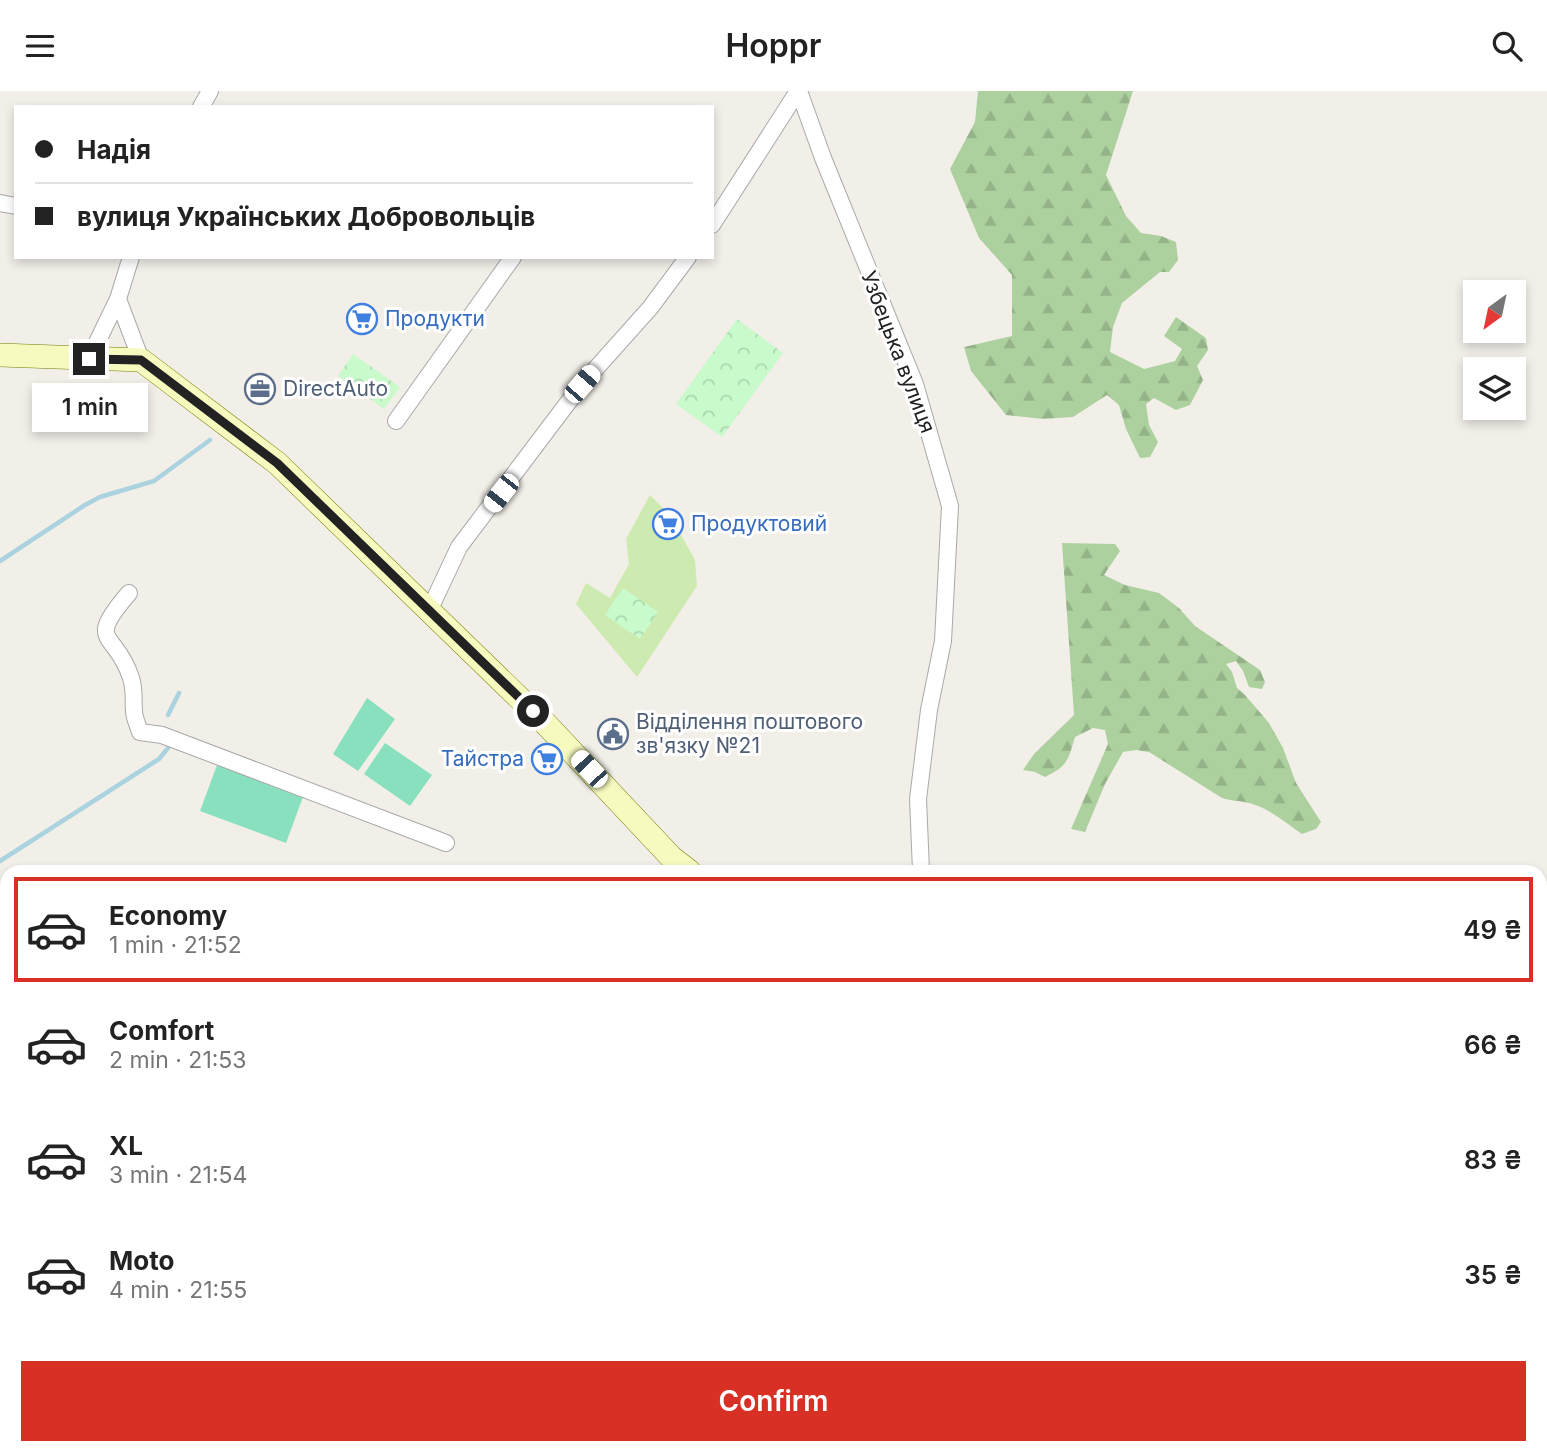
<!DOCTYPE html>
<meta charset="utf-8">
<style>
:root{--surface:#fff;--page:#f2f2f2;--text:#222;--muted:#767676;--line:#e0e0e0;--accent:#d93025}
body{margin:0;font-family:Inter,sans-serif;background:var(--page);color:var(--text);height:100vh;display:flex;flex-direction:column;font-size:26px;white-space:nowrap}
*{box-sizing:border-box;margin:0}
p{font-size:23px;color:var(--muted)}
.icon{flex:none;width:38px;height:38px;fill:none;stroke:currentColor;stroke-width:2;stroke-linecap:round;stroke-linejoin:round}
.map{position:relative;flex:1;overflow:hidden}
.details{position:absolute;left:0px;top:774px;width:1547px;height:590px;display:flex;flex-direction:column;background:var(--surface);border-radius:21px 21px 0 0;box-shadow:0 4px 10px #0003}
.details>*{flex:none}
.banner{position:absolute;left:14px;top:14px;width:700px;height:154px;border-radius:0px;box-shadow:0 4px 10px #0003;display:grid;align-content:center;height:154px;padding:0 21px;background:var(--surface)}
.needle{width:46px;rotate:213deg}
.fabs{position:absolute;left:1463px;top:189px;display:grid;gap:14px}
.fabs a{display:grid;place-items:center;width:63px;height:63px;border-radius:0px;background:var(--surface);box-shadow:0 4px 10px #0003;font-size:35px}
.end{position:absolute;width:32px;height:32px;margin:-16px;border:9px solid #222;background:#fff;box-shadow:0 0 0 4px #fff}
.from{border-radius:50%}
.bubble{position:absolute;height:49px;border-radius:0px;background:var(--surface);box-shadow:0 4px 10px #0003;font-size:23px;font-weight:600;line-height:49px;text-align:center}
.car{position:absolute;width:21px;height:42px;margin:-21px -10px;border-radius:9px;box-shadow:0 0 5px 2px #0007;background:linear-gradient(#fff 24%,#345 0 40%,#fff 0 76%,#345 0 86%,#fff 0)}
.banner b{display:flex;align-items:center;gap:24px;height:66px;font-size:26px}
.banner b+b{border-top:2px solid var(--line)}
.banner i{width:18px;height:18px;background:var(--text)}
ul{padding:12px 0 0;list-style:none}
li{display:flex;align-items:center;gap:21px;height:105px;margin:0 14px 10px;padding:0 7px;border:4px solid transparent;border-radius:0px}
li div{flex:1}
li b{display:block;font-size:26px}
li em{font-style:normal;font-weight:600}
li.active{border-color:var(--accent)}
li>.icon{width:63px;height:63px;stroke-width:1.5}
.cta{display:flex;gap:14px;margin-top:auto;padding:14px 21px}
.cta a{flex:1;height:80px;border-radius:0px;background:var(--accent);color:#fff;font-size:28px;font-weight:600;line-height:80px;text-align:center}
header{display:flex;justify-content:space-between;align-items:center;height:91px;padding:0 21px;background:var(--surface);font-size:32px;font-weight:600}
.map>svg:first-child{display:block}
.grass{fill:#cdebb0}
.forest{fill:url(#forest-firs)}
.park{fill:url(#park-crowns)}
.pitch{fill:#88e0be}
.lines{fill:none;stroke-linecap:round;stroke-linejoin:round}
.stream{stroke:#aad3df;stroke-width:4.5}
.street-casing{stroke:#a9a9a9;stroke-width:18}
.secondary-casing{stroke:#707d05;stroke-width:24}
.street{stroke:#fff;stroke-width:16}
.secondary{stroke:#f7fabf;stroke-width:23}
.route{stroke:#222;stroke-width:9}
.labels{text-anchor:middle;stroke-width:6;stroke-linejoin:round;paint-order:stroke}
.shop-label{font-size:21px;fill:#366cbe;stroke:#fff;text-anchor:start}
.street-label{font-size:21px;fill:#222;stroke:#fff}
.service-label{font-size:21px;fill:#4e5e75;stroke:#fff;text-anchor:start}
</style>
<header><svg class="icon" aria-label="menu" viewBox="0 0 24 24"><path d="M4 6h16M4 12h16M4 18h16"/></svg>Hoppr<svg class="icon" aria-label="search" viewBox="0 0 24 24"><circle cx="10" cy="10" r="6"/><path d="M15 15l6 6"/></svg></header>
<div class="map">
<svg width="1547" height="1363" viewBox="0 0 1547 1363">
<defs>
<pattern id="forest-firs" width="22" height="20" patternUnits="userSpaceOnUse" patternTransform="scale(1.75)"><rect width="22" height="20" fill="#add19e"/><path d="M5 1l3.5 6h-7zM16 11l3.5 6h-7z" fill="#95b388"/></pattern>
<pattern id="park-crowns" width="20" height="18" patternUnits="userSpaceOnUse" patternTransform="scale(1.75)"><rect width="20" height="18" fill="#c8facc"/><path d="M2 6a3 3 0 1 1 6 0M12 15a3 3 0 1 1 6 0" fill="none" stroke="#acd6af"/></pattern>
</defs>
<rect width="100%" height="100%" fill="#f2efe9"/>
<!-- grass -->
<path class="grass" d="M 650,404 L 670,424 L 695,469 L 697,495 L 637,586 L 576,513 L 586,492 L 610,507 L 629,473 L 626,448 Z"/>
<!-- forest -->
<path class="forest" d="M 978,0 L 1133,0 L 1106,84 L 1126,125 L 1141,142 L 1161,145 L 1176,151 L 1178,169 L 1169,181 L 1160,181 L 1122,212 L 1113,236 L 1110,261 L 1144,278 L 1175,270 L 1182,258 L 1164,245 L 1176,226 L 1206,247 L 1208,259 L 1197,275 L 1203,289 L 1190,314 L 1176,319 L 1154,307 L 1146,313 L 1149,334 L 1158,351 L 1150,366 L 1140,367 L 1126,338 L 1119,314 L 1107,304 L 1073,326 L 1043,328 L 1006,324 L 971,280 L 964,256 L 1012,245 L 1012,184 L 979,147 L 950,78 L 975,31 Z
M 1062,452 L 1115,453 L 1120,460 L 1104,484 L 1125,494 L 1159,502 L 1179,517 L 1195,535 L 1260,579 L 1265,591 L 1262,598 L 1249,596 L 1243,580 L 1236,570 L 1226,573 L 1232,581 L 1237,597 L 1245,604 L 1269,632 L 1283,657 L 1296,692 L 1321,731 L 1316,738 L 1302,743 C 1285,731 1265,714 1244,711 C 1236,709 1230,710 1222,707 L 1149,661 L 1136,659 L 1123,661 L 1105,693 L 1085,741 L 1071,738 L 1108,653 L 1105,639 L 1093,637 L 1075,646 C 1068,669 1068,675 1045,686 L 1035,681 L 1023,679 L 1034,663 L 1074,624 Z
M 1540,843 L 1547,848 L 1547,932 L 1540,928 Z
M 1540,1007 L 1547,1010 L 1547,1227 L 1540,1253 Z
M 196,1356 L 426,1356 L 476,1363 L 242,1363 Z
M 1316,1356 L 1480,1356 L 1489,1363 L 1312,1363 Z"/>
<!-- park -->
<path class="park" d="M 737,228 L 783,262 L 722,346 L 676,313 Z
M 353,263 L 400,296 L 384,318 L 338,285 Z
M 623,497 L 658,521 L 640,548 L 605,524 Z"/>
<!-- pitch -->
<path class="pitch" d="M 367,607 L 395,628 L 358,680 L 333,663 Z
M 385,652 L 432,684 L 410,715 L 364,683 Z
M 217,674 L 303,706 L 286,752 L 200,720 Z"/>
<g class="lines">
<!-- stream -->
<path class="stream" d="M 0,470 L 85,414 L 100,406 L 154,390 L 210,349
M 168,624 L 179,602
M 0,770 L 159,668 L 168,657
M 1540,903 L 1547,900
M 0,1308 L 7,1309
M 301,1356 L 355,1363"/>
<!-- street casing -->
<g class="street-casing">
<path id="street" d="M 799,0 L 823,67 L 915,293 L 950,415 L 943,550 L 929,619 L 918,708 L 921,780
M 201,16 L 210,0
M 0,112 L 16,115
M 712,134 L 798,0
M 131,166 L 118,208 L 141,269
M 89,268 L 118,208
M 396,330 L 513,166
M 129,502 C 84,554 116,539 131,587 C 135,599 133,608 134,620 C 134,627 138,634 140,641 L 162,644 L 446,752
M 429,520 L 459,456 L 582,293 L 650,217 L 688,166
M 1540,1303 L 1547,1278
M 1523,1363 L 1525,1356"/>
</g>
<!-- secondary casing -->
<g class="secondary-casing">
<path id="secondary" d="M 0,264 L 141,269 L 277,372 L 545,632 L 671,766 L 689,780
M 1501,1356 L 1507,1363"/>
</g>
<!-- street -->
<use href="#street" class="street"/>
<!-- secondary -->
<use href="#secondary" class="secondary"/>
</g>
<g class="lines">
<!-- route -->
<path class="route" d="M 89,268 L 141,269 L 277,372 L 533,620"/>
</g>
<!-- icons -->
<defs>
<g id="supermarket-ring" transform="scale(1.575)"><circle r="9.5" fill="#fff" stroke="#3f7fe0" stroke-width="1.5"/><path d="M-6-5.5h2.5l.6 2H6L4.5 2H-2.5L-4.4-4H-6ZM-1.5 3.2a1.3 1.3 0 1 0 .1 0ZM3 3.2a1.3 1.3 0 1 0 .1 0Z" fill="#3f7fe0"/></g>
<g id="office-ring" transform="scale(1.575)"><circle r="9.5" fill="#fff" stroke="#5c6f8a" stroke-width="1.5"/><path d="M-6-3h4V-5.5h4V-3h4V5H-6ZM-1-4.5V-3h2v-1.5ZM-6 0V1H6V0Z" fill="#5c6f8a"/></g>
<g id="civic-ring" transform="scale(1.575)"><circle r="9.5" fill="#fff" stroke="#5c6f8a" stroke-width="1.5"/><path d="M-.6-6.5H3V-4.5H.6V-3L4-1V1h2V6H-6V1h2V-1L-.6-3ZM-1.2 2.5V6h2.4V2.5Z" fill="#5c6f8a"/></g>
</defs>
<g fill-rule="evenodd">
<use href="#supermarket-ring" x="362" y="228"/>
<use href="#office-ring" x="260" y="298"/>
<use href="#supermarket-ring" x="668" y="433"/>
<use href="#civic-ring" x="613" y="643"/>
<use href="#supermarket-ring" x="547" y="668"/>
</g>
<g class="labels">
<!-- shop labels -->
<g class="shop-label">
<text x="385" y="235">Продукти</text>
<text x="691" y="440">Продуктовий</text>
<text x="524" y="675" text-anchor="end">Тайстра</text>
</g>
<!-- street labels -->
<g class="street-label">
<text transform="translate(898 261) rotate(69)" y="7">Узбецька вулиця</text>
</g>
<!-- service labels -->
<g class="service-label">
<text x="283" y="305">DirectAuto</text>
<text x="636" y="638">Відділення поштового<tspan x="636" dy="24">зв'язку №21</tspan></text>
</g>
</g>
</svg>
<div class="fabs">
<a><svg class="needle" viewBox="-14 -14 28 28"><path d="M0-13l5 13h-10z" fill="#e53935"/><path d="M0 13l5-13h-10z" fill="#767676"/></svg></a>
<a><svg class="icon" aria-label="layers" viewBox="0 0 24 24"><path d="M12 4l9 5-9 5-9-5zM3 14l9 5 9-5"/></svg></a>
</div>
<i class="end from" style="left:533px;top:620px"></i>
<i class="end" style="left:89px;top:268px"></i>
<div class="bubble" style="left:32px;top:292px;width:116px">1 min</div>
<i class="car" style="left:582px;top:293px;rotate:41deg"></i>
<i class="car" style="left:501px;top:402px;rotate:218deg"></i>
<i class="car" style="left:589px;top:678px;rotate:317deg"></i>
<div class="banner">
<b><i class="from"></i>Надія</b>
<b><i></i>вулиця Українських Добровольців</b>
</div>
<section class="details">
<ul>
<li class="active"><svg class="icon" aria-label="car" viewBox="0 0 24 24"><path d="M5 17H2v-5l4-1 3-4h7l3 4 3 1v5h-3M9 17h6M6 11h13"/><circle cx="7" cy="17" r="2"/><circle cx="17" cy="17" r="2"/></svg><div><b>Economy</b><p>1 min · 21:52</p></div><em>49 ₴</em></li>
<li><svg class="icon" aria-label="car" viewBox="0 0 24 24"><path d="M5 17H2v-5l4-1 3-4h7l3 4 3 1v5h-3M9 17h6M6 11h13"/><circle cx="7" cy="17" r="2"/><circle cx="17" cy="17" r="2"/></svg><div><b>Comfort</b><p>2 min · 21:53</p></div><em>66 ₴</em></li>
<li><svg class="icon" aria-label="car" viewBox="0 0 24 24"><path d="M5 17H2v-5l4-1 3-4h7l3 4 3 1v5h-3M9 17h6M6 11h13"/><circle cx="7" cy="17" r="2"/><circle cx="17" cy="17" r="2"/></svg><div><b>XL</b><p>3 min · 21:54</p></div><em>83 ₴</em></li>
<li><svg class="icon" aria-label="car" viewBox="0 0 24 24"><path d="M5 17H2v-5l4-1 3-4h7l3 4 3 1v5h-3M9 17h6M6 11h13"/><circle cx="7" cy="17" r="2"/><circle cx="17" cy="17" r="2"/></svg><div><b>Moto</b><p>4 min · 21:55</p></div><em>35 ₴</em></li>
</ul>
<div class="cta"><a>Confirm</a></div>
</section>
</div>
